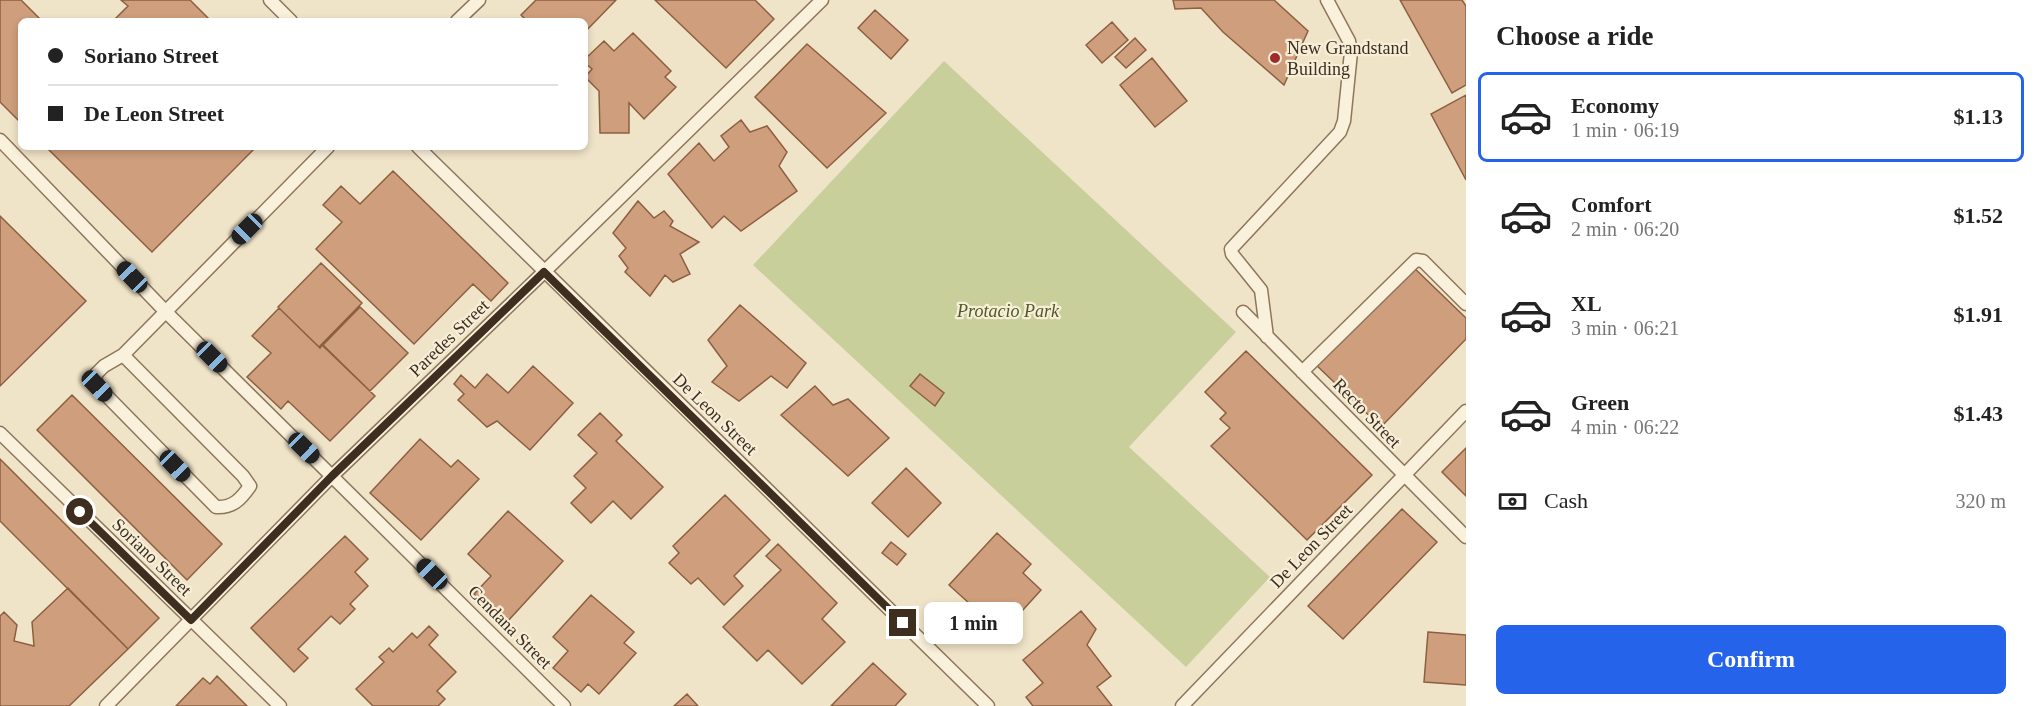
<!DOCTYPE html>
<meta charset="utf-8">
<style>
:root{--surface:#fff;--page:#f2f2f2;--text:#222;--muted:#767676;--line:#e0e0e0;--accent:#2563eb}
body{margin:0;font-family:"Times New Roman",serif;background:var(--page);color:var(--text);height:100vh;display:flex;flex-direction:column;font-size:22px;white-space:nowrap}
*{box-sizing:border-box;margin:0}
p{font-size:20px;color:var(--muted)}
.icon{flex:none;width:33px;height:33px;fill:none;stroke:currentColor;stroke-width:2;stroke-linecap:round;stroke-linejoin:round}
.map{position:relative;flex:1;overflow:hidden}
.sheet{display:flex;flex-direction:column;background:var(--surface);width:570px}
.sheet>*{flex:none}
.top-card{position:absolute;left:18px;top:18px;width:570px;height:132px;border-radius:9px;box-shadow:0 3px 9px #0003;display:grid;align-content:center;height:132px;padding:0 30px;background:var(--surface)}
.end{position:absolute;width:27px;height:27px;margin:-14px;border:8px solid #3d2e20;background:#fff;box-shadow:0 0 0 3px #fff}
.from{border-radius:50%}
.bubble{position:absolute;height:42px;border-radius:9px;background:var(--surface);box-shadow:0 3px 9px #0003;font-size:20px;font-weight:800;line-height:42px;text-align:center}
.car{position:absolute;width:18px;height:36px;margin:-18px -9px;border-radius:8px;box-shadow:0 0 4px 2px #0007;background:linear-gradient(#222 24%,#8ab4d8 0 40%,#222 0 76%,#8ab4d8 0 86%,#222 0)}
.top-card b{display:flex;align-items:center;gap:21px;height:57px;font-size:22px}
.top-card b+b{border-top:2px solid var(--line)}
.top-card i{width:15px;height:15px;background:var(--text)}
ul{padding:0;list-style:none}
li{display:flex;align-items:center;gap:18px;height:90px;margin:0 12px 9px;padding:0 18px;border:3px solid transparent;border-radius:9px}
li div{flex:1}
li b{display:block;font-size:22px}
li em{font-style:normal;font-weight:800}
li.on{border-color:var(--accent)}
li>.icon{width:54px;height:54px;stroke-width:1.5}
h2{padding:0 30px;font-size:27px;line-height:72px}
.pay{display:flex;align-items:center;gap:15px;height:66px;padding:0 30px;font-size:22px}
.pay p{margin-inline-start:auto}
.primary-button{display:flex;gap:12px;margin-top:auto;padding:12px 30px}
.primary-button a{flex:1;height:69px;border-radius:9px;background:var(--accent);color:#fff;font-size:24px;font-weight:800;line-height:69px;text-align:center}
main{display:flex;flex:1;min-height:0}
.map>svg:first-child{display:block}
.green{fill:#c9cf9b}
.building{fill:#cf9f7d;stroke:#8d5f41;stroke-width:1.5}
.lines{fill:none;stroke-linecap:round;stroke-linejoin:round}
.service-casing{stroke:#8d765c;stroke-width:15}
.service{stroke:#faf1dc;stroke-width:12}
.route{stroke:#3d2e20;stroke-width:8}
.poi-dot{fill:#9e2a2b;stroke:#f7eed8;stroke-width:2}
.labels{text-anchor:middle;stroke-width:4.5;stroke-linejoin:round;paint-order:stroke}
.poi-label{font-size:18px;fill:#3d2e20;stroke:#f7eed8;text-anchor:start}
.park-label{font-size:18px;font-style:italic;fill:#4d5a26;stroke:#f7eed8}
.street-label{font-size:18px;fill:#3d2e20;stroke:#f7eed8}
</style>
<main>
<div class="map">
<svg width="1466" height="706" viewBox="0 0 1466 706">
<rect width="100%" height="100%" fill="#f0e4c8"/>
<!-- green -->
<path class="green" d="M 944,61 L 1236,332 L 1129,447 L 1270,577 L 1186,667 L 753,265 Z"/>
<!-- building -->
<path class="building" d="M 0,0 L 21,0 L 42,21 L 21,21 L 21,123 L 0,102 Z
M 121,0 L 190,0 L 211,21 L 113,21 L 128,6 Z
M 536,0 L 616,0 L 585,32 L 585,21 L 527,21 L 521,15 Z
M 655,0 L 755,0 L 774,19 L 726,68 Z
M 1173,0 L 1274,0 L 1308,31 L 1284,85 L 1223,32 L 1201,8 L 1175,9 Z
M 1400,0 L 1462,0 L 1466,6 L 1466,85 L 1452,93 Z
M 875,10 L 908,40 L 891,59 L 858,28 Z
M 1112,22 L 1128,40 L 1102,63 L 1086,45 Z
M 633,33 L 671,71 L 665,77 L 676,87 L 644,119 L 629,103 L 629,133 L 600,133 L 599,91 L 585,77 L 592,69 L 585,63 L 585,59 L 604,41 L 614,51 Z
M 1135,38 L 1146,50 L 1126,68 L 1115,57 Z
M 807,44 L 886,113 L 827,168 L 755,97 Z
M 1152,58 L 1187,101 L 1155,127 L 1120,85 Z
M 1466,95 L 1466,180 L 1431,114 Z
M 741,120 L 750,132 L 767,126 L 787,152 L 779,166 L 797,191 L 741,231 L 724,216 L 712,228 L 668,174 L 699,143 L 714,161 L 729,147 L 721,136 Z
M 46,147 L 256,147 L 152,252 Z
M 393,171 L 508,283 L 491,301 L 473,284 L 414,344 L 316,249 L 342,222 L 323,205 L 341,186 L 360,204 Z
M 638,201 L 654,218 L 664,211 L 673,221 L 670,226 L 699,242 L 680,254 L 690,274 L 673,282 L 665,275 L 650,296 L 625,272 L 628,268 L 619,256 L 626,248 L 613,233 Z
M 0,216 L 86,301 L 0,386 Z
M 321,263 L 362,303 L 319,347 L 278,307 Z
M 1409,263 L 1466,318 L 1466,339 L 1381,427 L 1313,362 Z
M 740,305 L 806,363 L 787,388 L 771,376 L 739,401 L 712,382 L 727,366 L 708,340 Z
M 360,307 L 408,353 L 370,391 L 323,345 Z
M 279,308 L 320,348 L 322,345 L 375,396 L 330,441 L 288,401 L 281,409 L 247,377 L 271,353 L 252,336 Z
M 1246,351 L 1372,475 L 1307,540 L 1211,446 L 1230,428 L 1220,419 L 1226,413 L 1205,392 Z
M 533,366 L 573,403 L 530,450 L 497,421 L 487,427 L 458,400 L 464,394 L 454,384 L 461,375 L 475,388 L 487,374 L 508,393 Z
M 920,374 L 944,393 L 935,406 L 910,386 Z
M 815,386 L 833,405 L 848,399 L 889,438 L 848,476 L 781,415 Z
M 72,395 L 222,544 L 187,580 L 37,430 Z
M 600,413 L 622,435 L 616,441 L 663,487 L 631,519 L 613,501 L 591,523 L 571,503 L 586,488 L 574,476 L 597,453 L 578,435 Z
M 420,439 L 451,467 L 458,460 L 479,479 L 421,540 L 370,493 Z
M 1466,448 L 1466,496 L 1442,472 Z
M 0,459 L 159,618 L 128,649 L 0,521 Z
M 906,468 L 941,503 L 908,537 L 872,503 Z
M 725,495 L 770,540 L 734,576 L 743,586 L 724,605 L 698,578 L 691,584 L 669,563 L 679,553 L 673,546 Z
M 1402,509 L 1437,542 L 1343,639 L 1308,606 Z
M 508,511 L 563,561 L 506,623 L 474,594 L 491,576 L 468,554 Z
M 997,533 L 1031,564 L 1023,573 L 1041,590 L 1002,633 L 949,585 Z
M 345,536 L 368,559 L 355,572 L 368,586 L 350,604 L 355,609 L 340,624 L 331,616 L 298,649 L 308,658 L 294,672 L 251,628 Z
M 891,542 L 906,554 L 897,565 L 882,553 Z
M 778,544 L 837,603 L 822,619 L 845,642 L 802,684 L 768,650 L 757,661 L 723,627 L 781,570 L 766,556 Z
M 68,588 L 128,649 L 69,706 L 0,706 L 0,616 L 4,612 L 17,625 L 14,641 L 34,646 L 32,622 Z
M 591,595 L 634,632 L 624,643 L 636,653 L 599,694 L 588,684 L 581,692 L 553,668 L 568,651 L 553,637 Z
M 1081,611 L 1096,629 L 1087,645 L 1111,676 L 1097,687 L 1112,706 L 1033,706 L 1026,697 L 1043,683 L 1023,660 Z
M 429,626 L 438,635 L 429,645 L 456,672 L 437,691 L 445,699 L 438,706 L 373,706 L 356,689 L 384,662 L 379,657 L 389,648 L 393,652 L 412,633 L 417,638 Z
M 1428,632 L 1466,635 L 1466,685 L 1424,682 Z
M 873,663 L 906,694 L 895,706 L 831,706 Z
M 217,676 L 247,706 L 176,706 L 203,678 L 210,684 Z
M 687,694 L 698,706 L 674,706 Z"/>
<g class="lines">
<!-- service casing -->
<g class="service-casing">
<path id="service" d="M 270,0 L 291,21
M 457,21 L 479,0
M 0,140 L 165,311 L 564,706
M 418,147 L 988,706
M 1243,312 L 1466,537
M 1267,337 L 1261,290 L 1232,254 L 1231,249 L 1340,132 L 1344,121 L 1351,52 L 1349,41 L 1327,0
M 123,355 L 243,476 L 250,486 C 241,499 233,508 216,507 L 97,386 L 95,375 L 104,366 L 123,355 L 328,147
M 1302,372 L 1416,260 L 1423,261 L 1466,304
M 0,433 L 280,706
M 106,706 L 332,476 L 544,272 L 822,0
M 1182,706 L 1466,411"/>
</g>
<!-- service -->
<use href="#service" class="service"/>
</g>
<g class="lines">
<!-- route -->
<path class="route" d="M 80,512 L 191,620 L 332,476 L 544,272 L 903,623"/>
</g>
<!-- markers -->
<circle class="poi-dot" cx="1275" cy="58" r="6"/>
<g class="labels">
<!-- poi labels -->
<g class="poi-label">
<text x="1287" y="54">New Grandstand<tspan x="1287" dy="21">Building</tspan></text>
</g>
<!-- park labels -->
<g class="park-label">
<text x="1008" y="317">Protacio Park</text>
</g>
<!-- street labels -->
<g class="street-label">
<text transform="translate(449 338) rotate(-44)" y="6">Paredes Street</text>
<text transform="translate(1367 413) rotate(46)" y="6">Recto Street</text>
<text transform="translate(715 414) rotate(44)" y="6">De Leon Street</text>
<text transform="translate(1311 546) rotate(-46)" y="6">De Leon Street</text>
<text transform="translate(152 557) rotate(44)" y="6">Soriano Street</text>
<text transform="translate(510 627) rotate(45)" y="6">Cendana Street</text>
</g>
</g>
</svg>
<i class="end from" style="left:80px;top:512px"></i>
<i class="end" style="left:903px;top:623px"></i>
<div class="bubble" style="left:924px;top:602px;width:99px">1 min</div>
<i class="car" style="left:247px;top:229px;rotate:225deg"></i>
<i class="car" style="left:132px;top:277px;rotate:316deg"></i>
<i class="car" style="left:212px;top:357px;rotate:135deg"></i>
<i class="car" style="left:97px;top:386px;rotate:136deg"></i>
<i class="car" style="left:304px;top:448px;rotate:134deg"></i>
<i class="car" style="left:175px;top:466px;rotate:136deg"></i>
<i class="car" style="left:432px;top:574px;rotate:315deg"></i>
<div class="top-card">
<b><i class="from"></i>Soriano Street</b>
<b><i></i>De Leon Street</b>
</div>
</div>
<section class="sheet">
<h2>Choose a ride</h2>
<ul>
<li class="on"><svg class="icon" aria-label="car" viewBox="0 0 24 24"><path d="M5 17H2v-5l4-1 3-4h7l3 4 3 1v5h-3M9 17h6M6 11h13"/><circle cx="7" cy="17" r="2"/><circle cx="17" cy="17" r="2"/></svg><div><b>Economy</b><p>1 min · 06:19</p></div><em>$1.13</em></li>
<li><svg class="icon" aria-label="car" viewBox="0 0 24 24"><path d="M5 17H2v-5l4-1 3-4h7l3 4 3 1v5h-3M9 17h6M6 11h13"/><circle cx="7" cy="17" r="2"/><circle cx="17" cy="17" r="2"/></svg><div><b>Comfort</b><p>2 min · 06:20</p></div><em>$1.52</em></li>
<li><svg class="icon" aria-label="car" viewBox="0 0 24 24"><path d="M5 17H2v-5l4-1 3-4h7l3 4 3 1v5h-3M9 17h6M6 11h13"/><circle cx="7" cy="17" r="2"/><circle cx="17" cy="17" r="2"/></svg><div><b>XL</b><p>3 min · 06:21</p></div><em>$1.91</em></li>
<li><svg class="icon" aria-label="car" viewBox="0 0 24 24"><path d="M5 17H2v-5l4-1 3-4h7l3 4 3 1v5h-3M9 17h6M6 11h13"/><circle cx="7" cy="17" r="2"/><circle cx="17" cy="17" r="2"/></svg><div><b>Green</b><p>4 min · 06:22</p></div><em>$1.43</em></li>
</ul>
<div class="pay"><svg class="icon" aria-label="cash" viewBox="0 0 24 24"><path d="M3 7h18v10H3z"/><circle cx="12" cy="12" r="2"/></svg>Cash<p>320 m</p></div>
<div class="primary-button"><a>Confirm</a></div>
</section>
</main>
